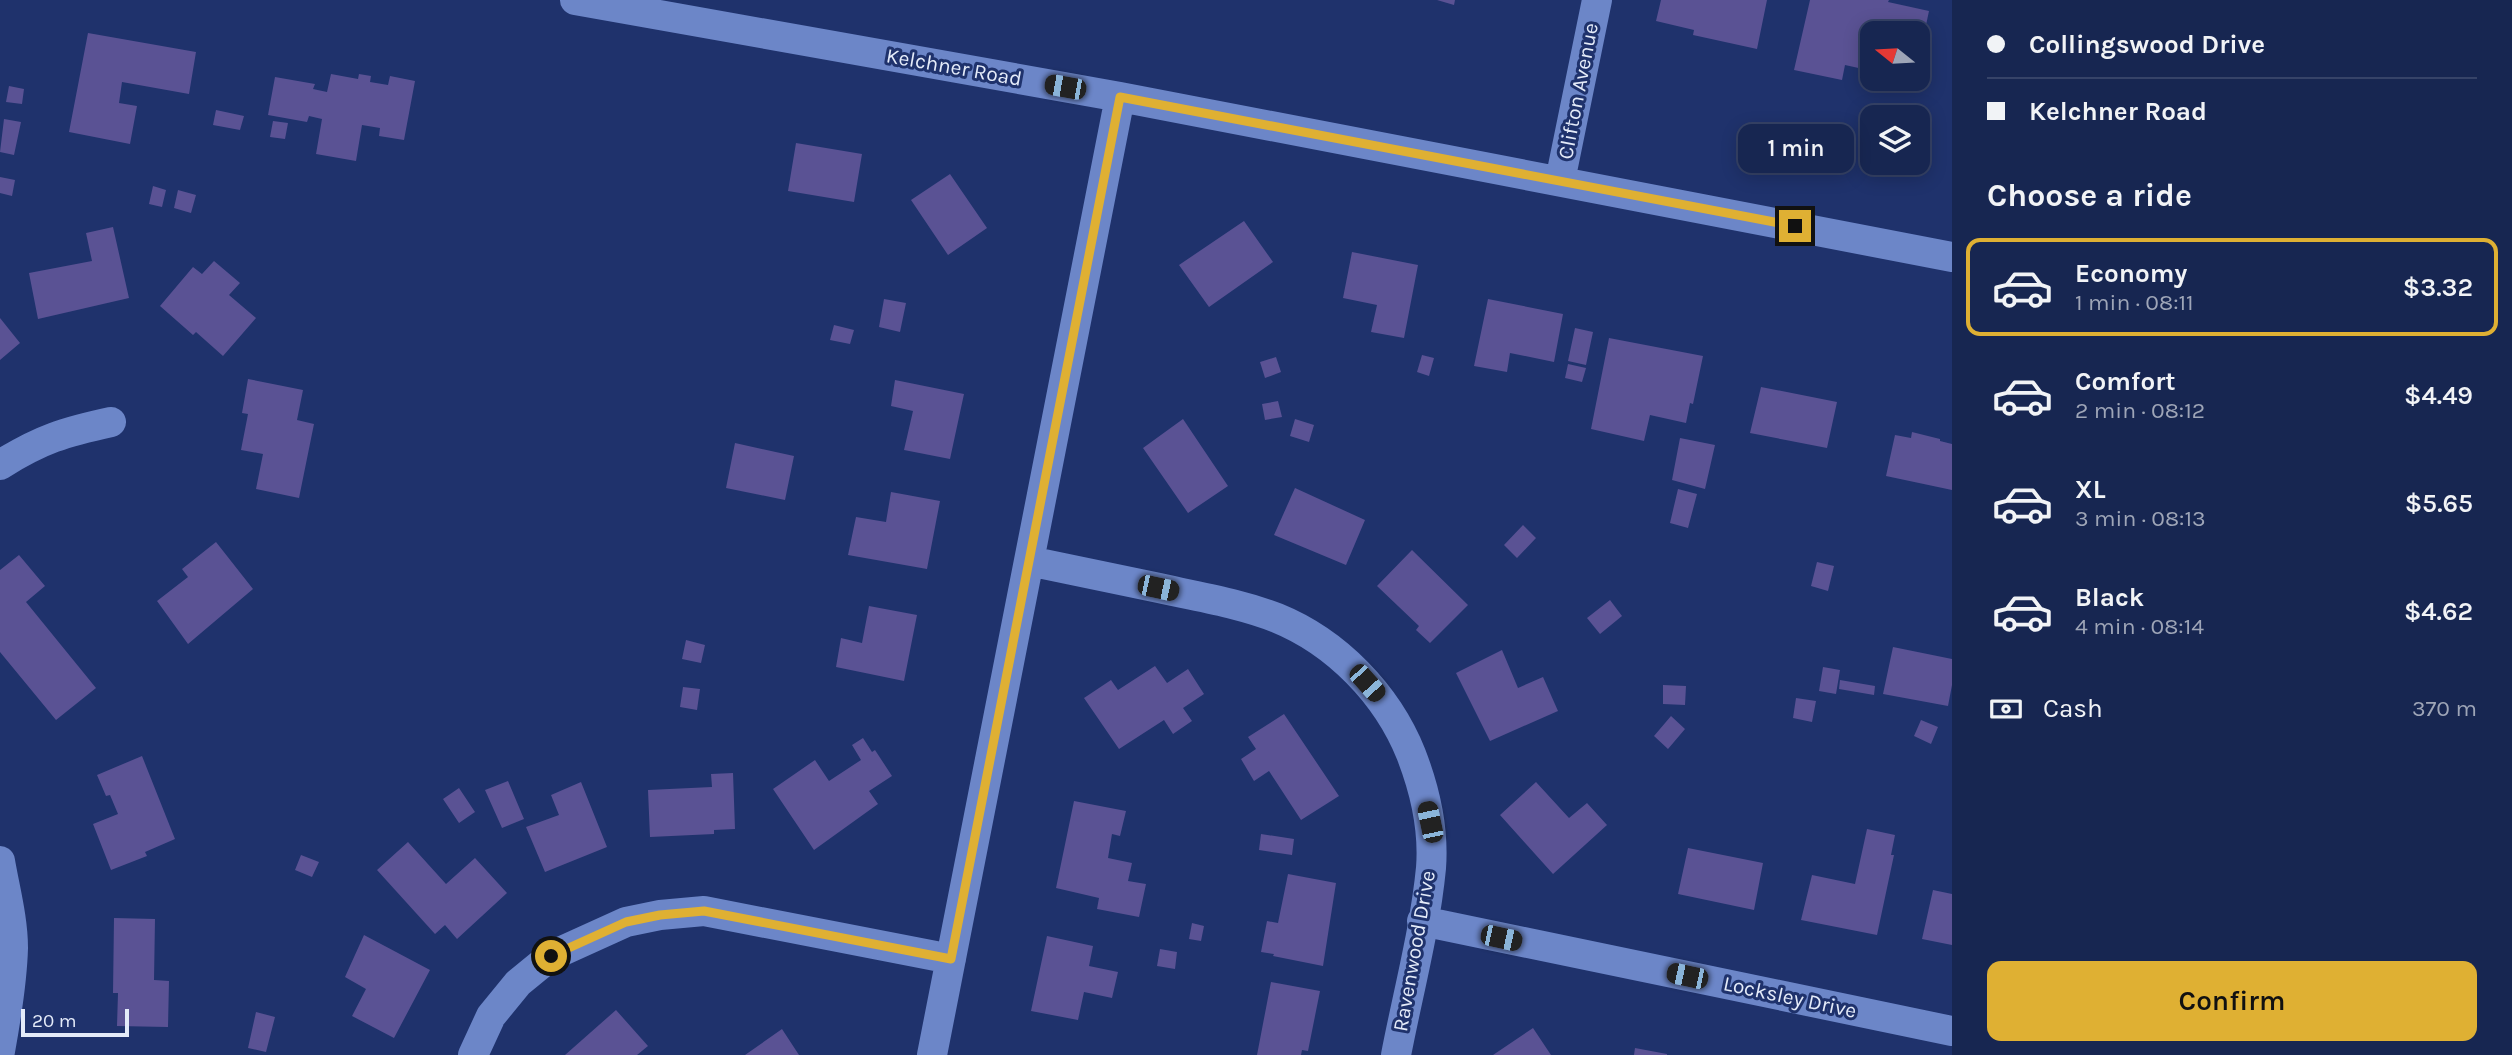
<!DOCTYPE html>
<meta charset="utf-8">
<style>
:root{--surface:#172651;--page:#24325b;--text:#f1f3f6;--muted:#9ea5b7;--line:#364368;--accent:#dfb033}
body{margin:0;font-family:Karla,sans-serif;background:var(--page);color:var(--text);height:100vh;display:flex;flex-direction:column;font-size:26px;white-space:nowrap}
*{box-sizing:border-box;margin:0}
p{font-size:23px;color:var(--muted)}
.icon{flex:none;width:38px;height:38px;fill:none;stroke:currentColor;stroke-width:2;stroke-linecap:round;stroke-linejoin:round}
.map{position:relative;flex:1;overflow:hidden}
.details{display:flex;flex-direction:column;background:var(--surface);width:560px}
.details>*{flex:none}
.top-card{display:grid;align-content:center;height:154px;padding:0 35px;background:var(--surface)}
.needle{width:46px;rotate:288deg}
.controls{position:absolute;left:1860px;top:21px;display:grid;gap:14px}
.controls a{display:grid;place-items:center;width:70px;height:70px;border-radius:14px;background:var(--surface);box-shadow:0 4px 18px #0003,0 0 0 2px var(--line);font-size:35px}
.scale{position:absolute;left:21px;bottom:18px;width:108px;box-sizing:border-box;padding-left:7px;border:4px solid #e4ebf9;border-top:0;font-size:19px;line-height:24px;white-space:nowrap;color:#e4ebf9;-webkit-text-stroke:5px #1f326c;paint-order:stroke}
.end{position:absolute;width:32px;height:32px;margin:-16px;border:9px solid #dfb033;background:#111;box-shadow:0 0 0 4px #111}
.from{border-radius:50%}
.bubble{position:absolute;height:49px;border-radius:14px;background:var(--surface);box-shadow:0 4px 18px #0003,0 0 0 2px var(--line);font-size:23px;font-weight:600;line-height:49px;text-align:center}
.car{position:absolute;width:21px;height:42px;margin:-21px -10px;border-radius:9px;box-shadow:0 0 5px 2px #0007;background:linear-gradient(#222 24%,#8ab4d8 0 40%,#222 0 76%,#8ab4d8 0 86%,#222 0)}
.top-card b{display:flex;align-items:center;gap:24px;height:66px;font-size:26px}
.top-card b+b{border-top:2px solid var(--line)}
.top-card i{width:18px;height:18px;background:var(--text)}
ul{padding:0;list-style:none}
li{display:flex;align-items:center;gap:21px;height:98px;margin:0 14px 10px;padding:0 21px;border:4px solid transparent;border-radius:14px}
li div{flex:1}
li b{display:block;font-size:26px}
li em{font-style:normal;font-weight:600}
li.current{border-color:var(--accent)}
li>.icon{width:63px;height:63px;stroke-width:1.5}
h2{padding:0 35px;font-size:32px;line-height:84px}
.pay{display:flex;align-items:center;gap:18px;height:77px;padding:0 35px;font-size:26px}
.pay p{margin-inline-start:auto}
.cta{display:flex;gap:14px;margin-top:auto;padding:14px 35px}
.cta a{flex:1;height:80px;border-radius:14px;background:var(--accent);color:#111;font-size:28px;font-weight:600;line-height:80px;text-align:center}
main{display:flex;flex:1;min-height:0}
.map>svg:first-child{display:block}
.building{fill:#5a5294}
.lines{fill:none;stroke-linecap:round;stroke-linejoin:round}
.street{stroke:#6c86c8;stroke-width:30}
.route{stroke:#dfb033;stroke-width:9}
.labels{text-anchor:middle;stroke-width:6;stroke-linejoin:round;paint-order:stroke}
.street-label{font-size:21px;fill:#e4ebf9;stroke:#1f326c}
</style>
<main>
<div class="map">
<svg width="1952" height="1055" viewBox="0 0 1952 1055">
<rect width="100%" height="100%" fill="#1f326c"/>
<!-- building -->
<path class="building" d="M 1437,0 L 1455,0 L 1454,5 Z
M 1661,0 L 1767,0 L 1757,49 L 1693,35 L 1694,30 L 1656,21 Z
M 1810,0 L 1889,0 L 1888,2 L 1929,11 L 1919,58 L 1918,33 L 1872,33 L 1872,71 L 1845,65 L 1842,80 L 1794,70 Z
M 88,33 L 196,52 L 189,94 L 122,82 L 119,103 L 137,106 L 130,144 L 69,132 Z
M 331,74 L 358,79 L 359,74 L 371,76 L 370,82 L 388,85 L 390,76 L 415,81 L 404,140 L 379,136 L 380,128 L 362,125 L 356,161 L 316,154 L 322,119 L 309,116 L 307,122 L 268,115 L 275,77 L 315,84 L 313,89 L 327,92 Z
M 9,86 L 24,89 L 22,104 L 6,102 Z
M 216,110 L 244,116 L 240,130 L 213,125 Z
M 4,119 L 21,122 L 14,155 L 0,152 Z
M 273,121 L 288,123 L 285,139 L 270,137 Z
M 796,143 L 862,154 L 854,202 L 788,191 Z
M 950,174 L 987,228 L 948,255 L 911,200 Z
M 0,177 L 15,180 L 12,196 L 0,193 Z
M 153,186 L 166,190 L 162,207 L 149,204 Z
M 178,190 L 196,195 L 191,213 L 174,208 Z
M 1244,221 L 1273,262 L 1209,307 L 1179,265 Z
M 113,227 L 129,298 L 38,319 L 29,273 L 92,261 L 86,233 Z
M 1352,252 L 1418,265 L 1404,338 L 1371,332 L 1377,305 L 1343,298 Z
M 214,261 L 240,283 L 229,295 L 256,318 L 223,356 L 196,332 L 193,335 L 160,306 L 193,267 L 202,274 Z
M 884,299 L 906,303 L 900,332 L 879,327 Z
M 1488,299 L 1563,314 L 1554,362 L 1510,353 L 1507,372 L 1474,366 Z
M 0,318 L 20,343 L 0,360 Z
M 834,325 L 854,330 L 850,344 L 830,340 Z
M 1575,328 L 1593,332 L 1586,365 L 1568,361 Z
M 1609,338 L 1703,356 L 1693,404 L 1690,403 L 1686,423 L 1650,415 L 1644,441 L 1591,429 Z
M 1422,355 L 1434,358 L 1429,376 L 1417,372 Z
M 1276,357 L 1281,372 L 1265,378 L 1260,362 Z
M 1568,364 L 1586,368 L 1582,382 L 1565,378 Z
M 248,379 L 303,390 L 297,420 L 314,424 L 299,498 L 256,489 L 263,454 L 241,450 L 248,414 L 242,413 Z
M 895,380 L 964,394 L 950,459 L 904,450 L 913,411 L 891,406 Z
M 1761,387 L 1837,402 L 1827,448 L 1750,433 Z
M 1278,401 L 1282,417 L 1265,420 L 1262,404 Z
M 1183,419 L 1228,486 L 1188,513 L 1143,448 Z
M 1295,419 L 1314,425 L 1309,442 L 1290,436 Z
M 1912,432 L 1940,439 L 1940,441 L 1952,444 L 1952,490 L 1886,476 L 1895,435 L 1911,438 Z
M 1680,438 L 1715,445 L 1705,489 L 1672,480 Z
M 735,443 L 794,456 L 785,500 L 726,488 Z
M 1295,488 L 1365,520 L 1346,565 L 1274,535 Z
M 1678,489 L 1697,494 L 1688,528 L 1670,523 Z
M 891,492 L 940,501 L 927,569 L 848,555 L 856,517 L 886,522 Z
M 1523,525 L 1536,538 L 1517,558 L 1504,545 Z
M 216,542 L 253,589 L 188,644 L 157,601 L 188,577 L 182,569 Z
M 1412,550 L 1468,605 L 1430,643 L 1416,630 L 1419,626 L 1377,586 Z
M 19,555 L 45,586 L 26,602 L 96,688 L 56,720 L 0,652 L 0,570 Z
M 1817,562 L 1834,566 L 1828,591 L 1811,586 Z
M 1610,600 L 1622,616 L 1600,634 L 1587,618 Z
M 869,606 L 917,615 L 904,681 L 836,667 L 841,638 L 862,643 Z
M 686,640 L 705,645 L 701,663 L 682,659 Z
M 1893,647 L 1952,659 L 1952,685 L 1948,706 L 1883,694 Z
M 1502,650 L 1518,688 L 1543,677 L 1558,711 L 1490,741 L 1456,673 Z
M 1155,666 L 1167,683 L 1188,669 L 1204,694 L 1183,708 L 1192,721 L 1173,734 L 1164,720 L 1119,749 L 1084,698 L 1111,680 L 1118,690 Z
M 1823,667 L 1840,670 L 1836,694 L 1819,691 Z
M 1840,680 L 1875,686 L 1874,695 L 1839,689 Z
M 1663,685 L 1686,686 L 1685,705 L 1663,704 Z
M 683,687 L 700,689 L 697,710 L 680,707 Z
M 1796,698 L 1816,701 L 1812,722 L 1793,718 Z
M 1284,714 L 1339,796 L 1301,820 L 1269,771 L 1254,781 L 1241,759 L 1256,749 L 1248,737 Z
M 1671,716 L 1685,729 L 1668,749 L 1654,736 Z
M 1921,720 L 1938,727 L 1931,744 L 1914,736 Z
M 863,738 L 872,752 L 875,750 L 892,776 L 869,791 L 878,804 L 814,850 L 773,789 L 815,760 L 829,781 L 861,760 L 852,745 Z
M 142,756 L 175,839 L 145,852 L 147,856 L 111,870 L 93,824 L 118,814 L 110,795 L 106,796 L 97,775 Z
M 733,773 L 735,829 L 714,830 L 714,834 L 650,837 L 648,790 L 712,787 L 711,774 Z
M 508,781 L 524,819 L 502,828 L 485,790 Z
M 581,782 L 607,847 L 545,872 L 526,827 L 559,815 L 551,795 Z
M 1536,782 L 1569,818 L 1587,803 L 1607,825 L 1553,874 L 1500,815 Z
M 459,788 L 475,812 L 459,823 L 443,799 Z
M 1074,801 L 1126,811 L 1120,836 L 1112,834 L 1108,858 L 1132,863 L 1128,881 L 1146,884 L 1139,917 L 1097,909 L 1099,898 L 1056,888 Z
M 1867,829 L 1895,835 L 1891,855 L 1894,855 L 1877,935 L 1801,920 L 1812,875 L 1855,884 Z
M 1261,834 L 1294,839 L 1292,855 L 1259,850 Z
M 408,842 L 446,884 L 475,858 L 507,893 L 457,939 L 445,925 L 435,934 L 377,870 Z
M 1688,848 L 1763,863 L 1754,910 L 1678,894 Z
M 301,855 L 319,862 L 312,877 L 295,870 Z
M 1288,874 L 1336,883 L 1323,966 L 1273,956 L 1274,954 L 1261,952 L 1267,921 L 1278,923 Z
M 1933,890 L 1952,894 L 1952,945 L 1922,939 Z
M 114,918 L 155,919 L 154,980 L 169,981 L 168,1027 L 117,1026 L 118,993 L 113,993 Z
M 1192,923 L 1204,926 L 1201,941 L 1189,939 Z
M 364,935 L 430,970 L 394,1038 L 352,1016 L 366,989 L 345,977 Z
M 1047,936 L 1093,946 L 1089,966 L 1118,972 L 1112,998 L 1084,992 L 1078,1020 L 1031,1011 Z
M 1160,949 L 1177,952 L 1175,969 L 1157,966 Z
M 1271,982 L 1320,991 L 1308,1051 L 1302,1050 L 1301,1055 L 1257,1055 Z
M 616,1010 L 648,1046 L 637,1055 L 565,1055 Z
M 256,1012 L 275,1017 L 266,1052 L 248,1048 Z
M 1533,1028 L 1551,1055 L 1493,1055 Z
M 782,1029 L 799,1055 L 745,1055 Z
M 1635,1048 L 1667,1054 L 1667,1055 L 1634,1055 Z"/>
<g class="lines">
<!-- street -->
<path class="street" d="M 575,0 L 1120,97 L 1952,257
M 1560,181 L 1597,0
M 0,465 C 41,439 65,432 111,422
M 1029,561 C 1072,570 1115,579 1159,588 C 1198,597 1239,603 1277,618 C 1336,642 1387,694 1411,754 C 1425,790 1434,829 1431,868 C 1425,930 1408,993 1396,1055
M 0,861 C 5,890 13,919 13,948 C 12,983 6,1018 0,1051
M 1422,921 L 1952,1031
M 473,1055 L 491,1016 L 518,983 L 551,956 L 626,922 L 660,915 L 704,911 L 951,959
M 932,1055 L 1120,97"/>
</g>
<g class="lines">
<!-- route -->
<path class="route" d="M 551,956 L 626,922 L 660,915 L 704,911 L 951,959 L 1120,97 L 1795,226"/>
</g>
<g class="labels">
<!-- street labels -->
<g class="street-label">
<text transform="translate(954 67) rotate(10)" y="7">Kelchner Road</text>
<text transform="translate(1578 91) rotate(-79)" y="7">Clifton Avenue</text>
<text transform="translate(1414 951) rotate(-80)" y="7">Ravenwood Drive</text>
<text transform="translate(1790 997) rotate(12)" y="7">Locksley Drive</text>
</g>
</g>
</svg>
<div class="controls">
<a><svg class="needle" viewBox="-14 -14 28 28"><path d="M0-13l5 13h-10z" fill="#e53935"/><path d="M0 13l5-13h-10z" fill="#9ea5b7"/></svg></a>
<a><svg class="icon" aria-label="layers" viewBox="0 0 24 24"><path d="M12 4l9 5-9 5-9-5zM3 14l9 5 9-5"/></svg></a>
</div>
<div class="scale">20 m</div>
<i class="end from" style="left:551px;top:956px"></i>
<i class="end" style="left:1795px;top:226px"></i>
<div class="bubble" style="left:1738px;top:124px;width:116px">1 min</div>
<i class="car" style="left:1065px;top:87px;rotate:280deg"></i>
<i class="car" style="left:1158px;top:588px;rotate:102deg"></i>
<i class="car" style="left:1367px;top:683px;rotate:138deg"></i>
<i class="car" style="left:1430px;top:822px;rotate:348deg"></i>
<i class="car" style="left:1501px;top:938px;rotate:102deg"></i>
<i class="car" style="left:1687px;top:976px;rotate:282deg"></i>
</div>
<section class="details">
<div class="top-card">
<b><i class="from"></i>Collingswood Drive</b>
<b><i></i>Kelchner Road</b>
</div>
<h2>Choose a ride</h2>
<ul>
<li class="current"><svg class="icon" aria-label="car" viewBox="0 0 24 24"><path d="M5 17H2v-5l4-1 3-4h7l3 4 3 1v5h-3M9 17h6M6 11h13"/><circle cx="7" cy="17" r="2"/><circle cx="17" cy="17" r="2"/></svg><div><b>Economy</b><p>1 min · 08:11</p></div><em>$3.32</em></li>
<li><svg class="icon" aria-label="car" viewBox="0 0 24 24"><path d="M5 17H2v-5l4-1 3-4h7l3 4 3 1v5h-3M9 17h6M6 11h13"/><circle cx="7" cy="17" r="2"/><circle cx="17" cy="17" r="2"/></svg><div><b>Comfort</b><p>2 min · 08:12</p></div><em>$4.49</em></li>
<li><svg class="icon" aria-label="car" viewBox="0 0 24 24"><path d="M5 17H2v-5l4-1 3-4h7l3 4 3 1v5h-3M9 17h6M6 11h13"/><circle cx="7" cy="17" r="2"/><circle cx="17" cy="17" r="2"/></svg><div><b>XL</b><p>3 min · 08:13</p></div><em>$5.65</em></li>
<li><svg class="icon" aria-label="car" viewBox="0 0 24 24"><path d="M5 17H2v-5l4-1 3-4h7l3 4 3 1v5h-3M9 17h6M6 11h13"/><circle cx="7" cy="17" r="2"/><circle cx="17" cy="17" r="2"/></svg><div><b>Black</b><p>4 min · 08:14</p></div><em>$4.62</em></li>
</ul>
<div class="pay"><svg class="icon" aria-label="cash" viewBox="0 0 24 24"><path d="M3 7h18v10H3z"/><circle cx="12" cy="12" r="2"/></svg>Cash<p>370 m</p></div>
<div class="cta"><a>Confirm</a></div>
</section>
</main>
